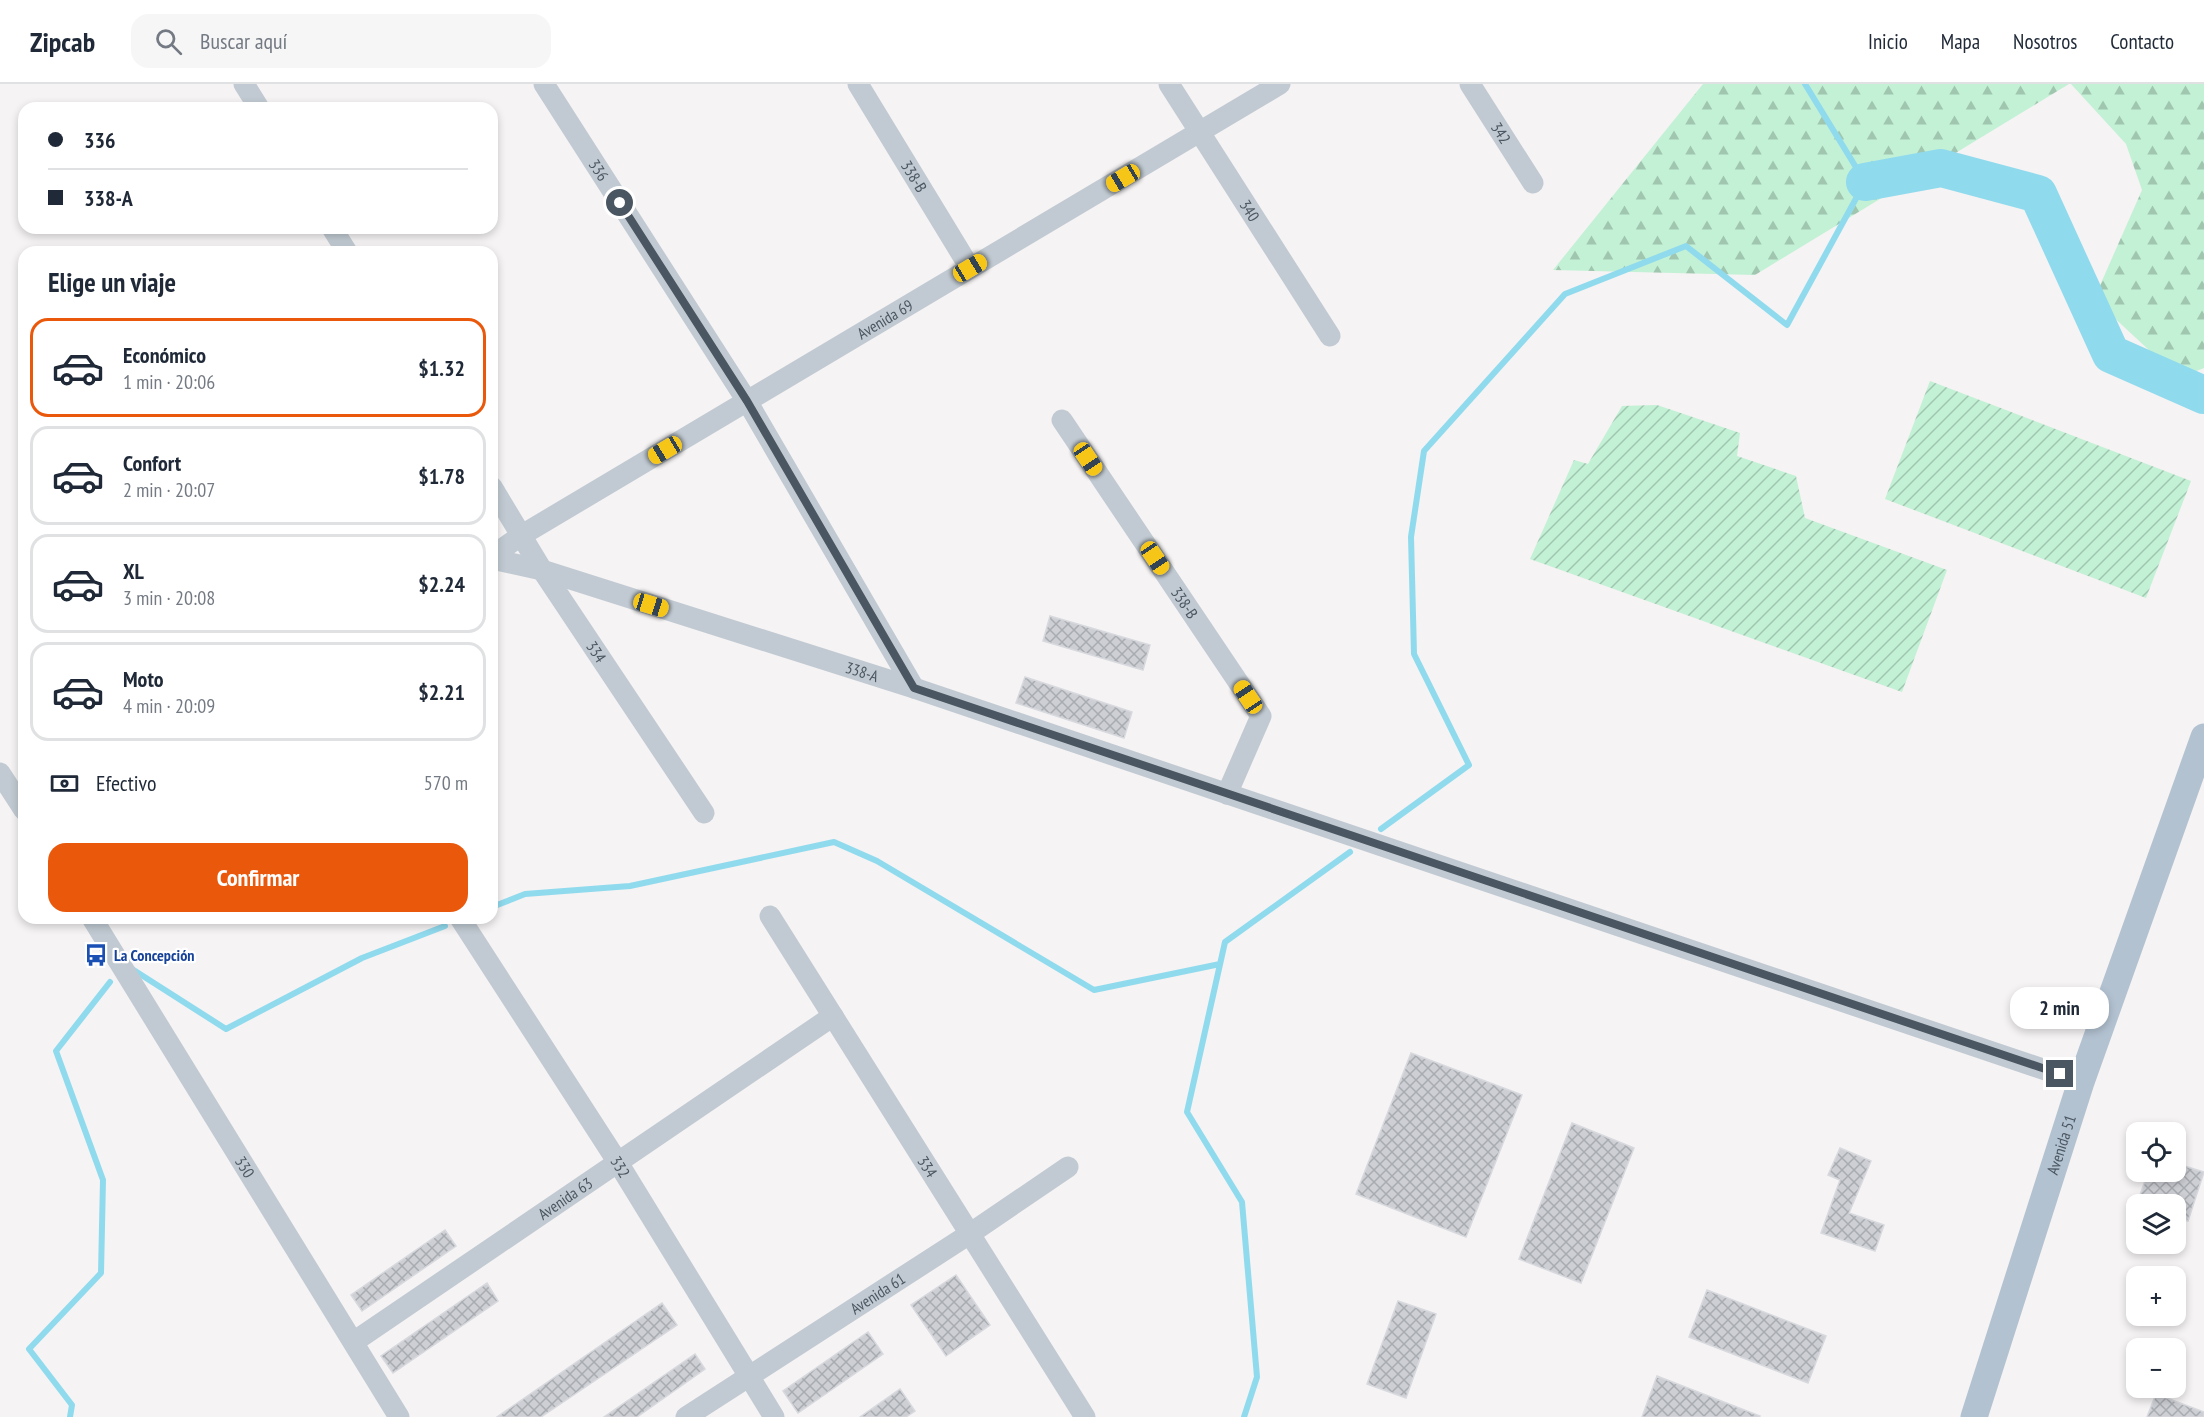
<!DOCTYPE html>
<html lang="es">
<meta charset="utf-8">
<style>
:root{--surface:#fff;--page:#f6f6f7;--text:#1f2937;--muted:#747a83;--line:#e0e1e3;--accent:#ea580c}
body{margin:0;font-family:"PT Sans Narrow",sans-serif;background:var(--page);color:var(--text);height:100vh;display:flex;flex-direction:column;font-size:22px;white-space:nowrap}
*{box-sizing:border-box;margin:0}
p{font-size:20px;color:var(--muted)}
.icon{flex:none;width:33px;height:33px;fill:none;stroke:currentColor;stroke-width:2;stroke-linecap:round;stroke-linejoin:round}
.map{position:relative;flex:1;overflow:hidden}
.details{position:absolute;left:18px;top:162px;width:480px;height:678px;display:flex;flex-direction:column;background:var(--surface);border-radius:18px;box-shadow:0 3px 9px #0003}
.details>*{flex:none}
.hud{position:absolute;left:18px;top:18px;width:480px;height:132px;border-radius:18px;box-shadow:0 3px 9px #0003;display:grid;align-content:center;height:132px;padding:0 30px;background:var(--surface)}
.buttons{position:absolute;left:2126px;top:1038px;display:grid;gap:12px}
.buttons a{display:grid;place-items:center;width:60px;height:60px;border-radius:12px;background:var(--surface);box-shadow:0 3px 9px #0003;font-size:30px}
.end{position:absolute;width:27px;height:27px;margin:-14px;border:8px solid #4a5661;background:#fff;box-shadow:0 0 0 3px #fff}
.from{border-radius:50%}
.bubble{position:absolute;height:42px;border-radius:18px;background:var(--surface);box-shadow:0 3px 9px #0003;font-size:20px;font-weight:600;line-height:42px;text-align:center}
.car{position:absolute;width:18px;height:36px;margin:-18px -9px;border-radius:8px;box-shadow:0 0 4px 2px #0007;background:linear-gradient(#f5c518 24%,#345 0 40%,#f5c518 0 76%,#345 0 86%,#f5c518 0)}
.hud b{display:flex;align-items:center;gap:21px;height:57px;font-size:22px}
.hud b+b{border-top:2px solid var(--line)}
.hud i{width:15px;height:15px;background:var(--text)}
ul{padding:0;list-style:none}
li{display:flex;align-items:center;gap:18px;height:99px;margin:0 12px 9px;padding:0 18px;border:3px solid var(--line);border-radius:18px}
li div{flex:1}
li b{display:block;font-size:22px}
li em{font-style:normal;font-weight:600}
li.current{border-color:var(--accent)}
li>.icon{width:54px;height:54px;stroke-width:1.5}
h2{padding:0 30px;font-size:27px;line-height:72px}
.pay{display:flex;align-items:center;gap:15px;height:66px;padding:0 30px;font-size:22px}
.pay p{margin-inline-start:auto}
.cta{display:flex;gap:12px;margin-top:auto;padding:12px 30px}
.cta a{flex:1;height:69px;border-radius:18px;background:var(--accent);color:#fff;font-size:24px;font-weight:600;line-height:69px;text-align:center}
header{display:flex;align-items:center;gap:36px;box-sizing:border-box;height:84px;padding:0 30px;background:var(--surface);border-bottom:2px solid var(--line)}
header strong{font-size:28px}
nav{display:flex;gap:33px;margin-inline-start:auto;font-size:21px}
.search{width:420px;height:54px;background:var(--page);display:flex;align-items:center;gap:15px;box-sizing:border-box;padding:0 21px;border-radius:18px;color:var(--muted);font-size:22px}
.map>svg:first-child{display:block}
.forest{fill:url(#forest-firs)}
.garden{fill:url(#garden-furrows)}
.lines{fill:none;stroke-linecap:round;stroke-linejoin:round}
.stream{stroke:#90daee;stroke-width:6}
.river{stroke:#90daee;stroke-width:38}
.building{fill:url(#building-cross-hatch);stroke:#d7d9de;stroke-width:1.5}
.minor{stroke:#c1cad2;stroke-width:21}
.major{stroke:#b3c2d1;stroke-width:27}
.route{stroke:#4a5661;stroke-width:8}
.labels{text-anchor:middle;stroke-width:4.5;stroke-linejoin:round;paint-order:stroke}
.street-label{font-size:16px;fill:#4a5661;stroke:#fff}
.transit-label{font-size:16px;font-weight:bold;fill:#164399;stroke:#fff;text-anchor:start}
</style>
<header>
<strong>Zipcab</strong>
<div class="search"><svg class="icon" aria-label="search" viewBox="0 0 24 24"><circle cx="10" cy="10" r="6"/><path d="M15 15l6 6"/></svg>Buscar aquí</div>
<nav><a>Inicio</a><a>Mapa</a><a>Nosotros</a><a>Contacto</a></nav>
</header>
<div class="map">
<svg width="2204" height="1333" viewBox="0 0 2204 1333">
<defs>
<pattern id="forest-firs" width="22" height="20" patternUnits="userSpaceOnUse" patternTransform="scale(1.5)"><rect width="22" height="20" fill="#c3f1d5"/><path d="M5 1l3.5 6h-7zM16 11l3.5 6h-7z" fill="#a0c6b0"/></pattern>
<pattern id="garden-furrows" width="10" height="10" patternUnits="userSpaceOnUse" patternTransform="scale(1.5)"><rect width="10" height="10" fill="#c3f1d5"/><path d="M-1 1l2-2M0 10L10 0M9 11l2-2" fill="none" stroke="#a0c6b0"/></pattern>
<pattern id="building-cross-hatch" width="8" height="8" patternUnits="userSpaceOnUse" patternTransform="scale(1.5)"><rect width="8" height="8" fill="#cdcfd5"/><path d="M0 0l8 8M0 8l8-8" fill="none" stroke="#a8abb0"/></pattern>
</defs>
<rect width="100%" height="100%" fill="#f5f3f3"/>
<!-- forest -->
<path class="forest" d="M 1703,0 L 2069,0 L 1755,191 L 1553,186 Z
M 2071,0 L 2204,0 L 2204,284 L 2179,294 L 2094,215 L 2142,106 L 2126,60 Z"/>
<!-- garden -->
<path class="garden" d="M 1930,297 L 2191,397 L 2146,514 L 1885,415 Z
M 1657,321 L 1740,349 L 1737,372 L 1796,392 L 1805,434 L 1947,486 L 1902,608 L 1530,475 L 1574,376 L 1588,380 L 1622,322 Z"/>
<g class="lines">
<!-- stream -->
<path class="stream" d="M 1381,745 L 1469,681 L 1414,570 L 1411,453 L 1424,367 L 1565,210 L 1686,162 L 1787,241 L 1865,98 L 1805,0
M 492,823 L 525,810 L 630,802 L 834,758 L 877,777 L 1094,906 L 1220,880
M 132,885 L 226,945 L 362,874 L 445,842
M 70,1333 L 72,1321 L 29,1265 L 101,1189 L 103,1096 L 56,967 L 110,898
M 1244,1333 L 1257,1293 L 1242,1118 L 1187,1028 L 1225,858 L 1350,768"/>
<!-- river -->
<path class="river" d="M 1865,98 L 1941,84 L 2038,110 L 2111,270 L 2204,311"/>
</g>
<!-- building -->
<path class="building" d="M 1050,532 L 1150,561 L 1143,586 L 1043,557 Z
M 1025,593 L 1132,628 L 1124,654 L 1016,619 Z
M 1411,969 L 1522,1011 L 1466,1153 L 1356,1110 Z
M 1572,1039 L 1634,1064 L 1581,1199 L 1519,1175 Z
M 1840,1064 L 1871,1077 L 1849,1129 L 1884,1141 L 1875,1167 L 1821,1149 L 1840,1096 L 1828,1091 Z
M 2175,1079 L 2204,1088 L 2188,1137 L 2175,1133 L 2175,1120 L 2137,1120 L 2148,1088 L 2175,1088 Z
M 445,1146 L 456,1162 L 362,1227 L 351,1211 Z
M 956,1191 L 990,1241 L 946,1272 L 911,1221 Z
M 487,1199 L 498,1217 L 393,1289 L 381,1272 Z
M 1707,1206 L 1826,1252 L 1808,1299 L 1689,1253 Z
M 1398,1217 L 1436,1230 L 1406,1314 L 1367,1300 Z
M 662,1219 L 677,1241 L 541,1333 L 497,1333 Z
M 868,1248 L 883,1270 L 798,1329 L 783,1307 Z
M 695,1270 L 705,1285 L 637,1333 L 604,1333 Z
M 1657,1292 L 1760,1332 L 1759,1333 L 1642,1333 Z
M 900,1305 L 915,1327 L 906,1333 L 860,1333 Z
M 2156,1310 L 2204,1328 L 2204,1333 L 2147,1333 Z"/>
<g class="lines">
<!-- minor -->
<g class="minor">
<path d="M 244,0 L 259,24"/>
<path id="s1" d="M 544,0 L 747,317 L 914,604"/>
<path id="s2" d="M 858,0 L 970,184"/>
<path id="s3" d="M 1169,0 L 1330,252"/>
<path id="s4" d="M 1470,0 L 1533,99"/>
<path d="M 332,144 L 347,168"/>
<path id="s5" d="M 1062,336 L 1261,632 L 1227,710"/>
<path id="s6" d="M 492,403 L 542,486 L 704,729"/>
<path id="s7" d="M 492,472 L 522,451 L 1280,0"/>
<path id="s8" d="M 492,475 L 542,486 L 914,604 L 2081,998"/>
<path d="M 0,689 L 24,726"/>
<path id="s9" d="M 770,832 L 1085,1333"/>
<path id="s10" d="M 92,834 L 399,1333"/>
<path id="s11" d="M 460,834 L 617,1077 L 774,1333"/>
<path id="s12" d="M 355,1257 L 833,932"/>
<path id="s13" d="M 686,1333 L 971,1149 L 1068,1083"/>
</g>
<!-- major -->
<path class="major" id="s14" d="M 1974,1333 L 2081,998 L 2204,653"/>
</g>
<g class="lines">
<!-- route -->
<path class="route" d="M 620,119 L 747,317 L 914,604 L 2060,990"/>
</g>
<!-- icons -->
<defs>
<g id="bus-bare" transform="scale(1.8)"><path d="M-5-6H5V4H4V6H2V4H-2V6H-4V4H-5ZM-3.5-4V0h7V-4ZM-3.5 1.2v1.5H-2V1.2ZM2 1.2v1.5H3.5V1.2Z" fill="#1a4fb4" stroke="#fff" stroke-width="2.5" paint-order="stroke"/></g>
</defs>
<g fill-rule="evenodd">
<use href="#bus-bare" x="96" y="871"/>
</g>
<g class="labels">
<!-- street labels -->
<g class="street-label">
<text dy="6" stroke="none"><textPath href="#s4" startOffset="58">342</textPath></text>
<text dy="6" stroke="none"><textPath href="#s1" startOffset="102">336</textPath></text>
<text dy="6" stroke="none"><textPath href="#s2" startOffset="108">338-B</textPath></text>
<text dy="6" stroke="none"><textPath href="#s3" startOffset="150">340</textPath></text>
<text dy="6" stroke="none"><textPath href="#s7" startOffset="459">Avenida 69</textPath></text>
<text dy="6" stroke="none"><textPath href="#s5" startOffset="220">338-B</textPath></text>
<text dy="6" stroke="none"><textPath href="#s6" startOffset="195">334</textPath></text>
<text dy="6" stroke="none"><textPath href="#s8" startOffset="387">338-A</textPath></text>
<text dy="6" stroke="none"><textPath href="#s14" startOffset="286">Avenida 51</textPath></text>
<text dy="6" stroke="none"><textPath href="#s11" startOffset="296">332</textPath></text>
<text dy="6" stroke="none"><textPath href="#s9" startOffset="296">334</textPath></text>
<text dy="6" stroke="none"><textPath href="#s10" startOffset="292">330</textPath></text>
<text dy="6" stroke="none"><textPath href="#s12" startOffset="254">Avenida 63</textPath></text>
<text dy="6" stroke="none"><textPath href="#s13" startOffset="228">Avenida 61</textPath></text>
</g>
<!-- transit labels -->
<g class="transit-label">
<text x="114" y="877">La Concepción</text>
</g>
</g>
</svg>
<div class="buttons">
<a><svg class="icon" aria-label="locate" viewBox="0 0 24 24"><circle cx="12" cy="12" r="6"/><path d="M12 2v4M12 18v4M2 12h4M18 12h4"/></svg></a>
<a><svg class="icon" aria-label="layers" viewBox="0 0 24 24"><path d="M12 4l9 5-9 5-9-5zM3 14l9 5 9-5"/></svg></a>
<a>+</a>
<a>−</a>
</div>
<i class="end from" style="left:620px;top:119px"></i>
<i class="end" style="left:2060px;top:990px"></i>
<div class="bubble" style="left:2010px;top:903px;width:99px">2 min</div>
<i class="car" style="left:1123px;top:94px;rotate:239deg"></i>
<i class="car" style="left:970px;top:184px;rotate:59deg"></i>
<i class="car" style="left:665px;top:366px;rotate:239deg"></i>
<i class="car" style="left:1088px;top:375px;rotate:146deg"></i>
<i class="car" style="left:1155px;top:474px;rotate:146deg"></i>
<i class="car" style="left:651px;top:521px;rotate:107deg"></i>
<i class="car" style="left:1248px;top:613px;rotate:326deg"></i>
<div class="hud">
<b><i class="from"></i>336</b>
<b><i></i>338-A</b>
</div>
<section class="details">
<h2>Elige un viaje</h2>
<ul>
<li class="current"><svg class="icon" aria-label="car" viewBox="0 0 24 24"><path d="M5 17H2v-5l4-1 3-4h7l3 4 3 1v5h-3M9 17h6M6 11h13"/><circle cx="7" cy="17" r="2"/><circle cx="17" cy="17" r="2"/></svg><div><b>Económico</b><p>1 min · 20:06</p></div><em>$1.32</em></li>
<li><svg class="icon" aria-label="car" viewBox="0 0 24 24"><path d="M5 17H2v-5l4-1 3-4h7l3 4 3 1v5h-3M9 17h6M6 11h13"/><circle cx="7" cy="17" r="2"/><circle cx="17" cy="17" r="2"/></svg><div><b>Confort</b><p>2 min · 20:07</p></div><em>$1.78</em></li>
<li><svg class="icon" aria-label="car" viewBox="0 0 24 24"><path d="M5 17H2v-5l4-1 3-4h7l3 4 3 1v5h-3M9 17h6M6 11h13"/><circle cx="7" cy="17" r="2"/><circle cx="17" cy="17" r="2"/></svg><div><b>XL</b><p>3 min · 20:08</p></div><em>$2.24</em></li>
<li><svg class="icon" aria-label="car" viewBox="0 0 24 24"><path d="M5 17H2v-5l4-1 3-4h7l3 4 3 1v5h-3M9 17h6M6 11h13"/><circle cx="7" cy="17" r="2"/><circle cx="17" cy="17" r="2"/></svg><div><b>Moto</b><p>4 min · 20:09</p></div><em>$2.21</em></li>
</ul>
<div class="pay"><svg class="icon" aria-label="cash" viewBox="0 0 24 24"><path d="M3 7h18v10H3z"/><circle cx="12" cy="12" r="2"/></svg>Efectivo<p>570 m</p></div>
<div class="cta"><a>Confirmar</a></div>
</section>
</div>
